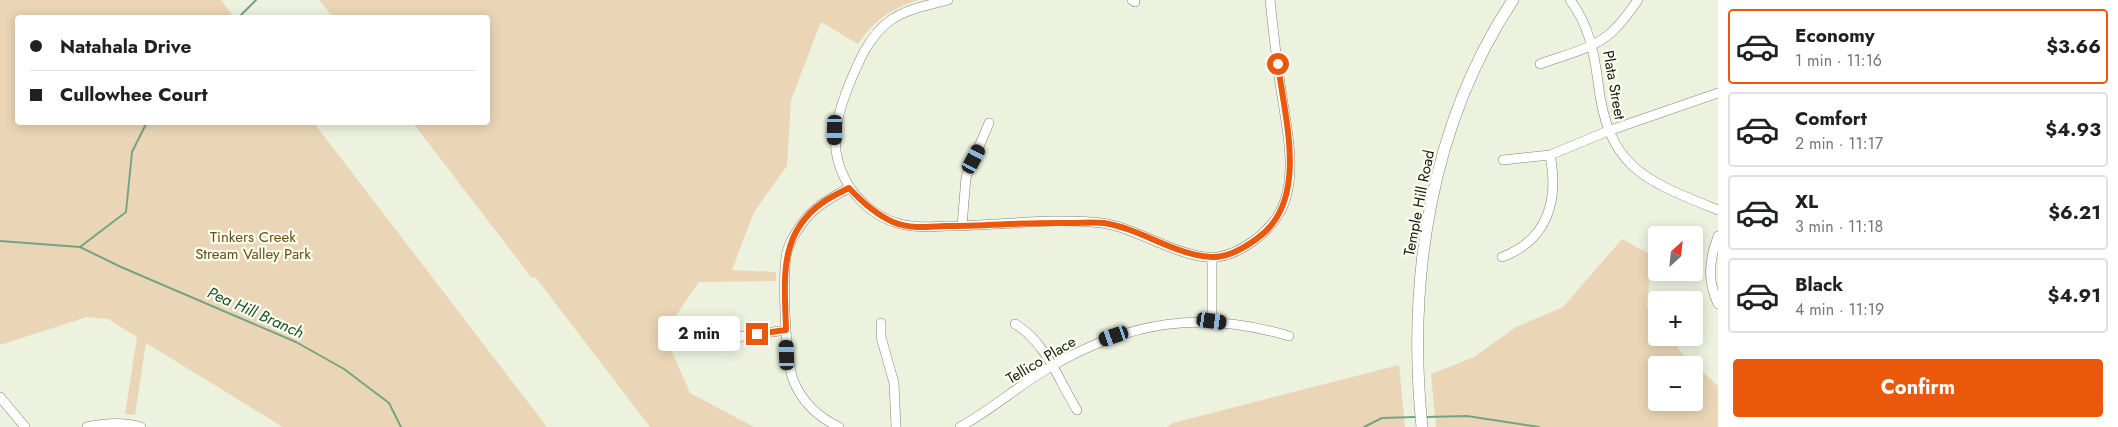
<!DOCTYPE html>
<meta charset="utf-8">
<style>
:root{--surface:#fff;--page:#f2f2f2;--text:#202124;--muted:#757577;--line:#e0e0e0;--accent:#ea580c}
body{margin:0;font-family:Jost,sans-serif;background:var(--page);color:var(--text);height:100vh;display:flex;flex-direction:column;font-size:19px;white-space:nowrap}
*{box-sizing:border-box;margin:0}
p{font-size:16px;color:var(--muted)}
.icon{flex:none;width:28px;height:28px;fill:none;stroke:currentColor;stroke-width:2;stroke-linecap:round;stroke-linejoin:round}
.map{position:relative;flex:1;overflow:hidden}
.details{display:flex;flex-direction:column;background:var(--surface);width:400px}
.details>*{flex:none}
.banner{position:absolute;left:15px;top:15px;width:475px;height:110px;border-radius:5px;box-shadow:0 2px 12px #0003;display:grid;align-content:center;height:110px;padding:0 15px;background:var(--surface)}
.needle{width:32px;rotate:27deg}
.buttons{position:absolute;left:1648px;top:226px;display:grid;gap:10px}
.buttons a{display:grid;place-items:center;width:55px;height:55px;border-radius:5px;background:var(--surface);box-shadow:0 2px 12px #0003;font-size:25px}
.end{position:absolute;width:22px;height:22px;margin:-11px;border:6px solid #ea580c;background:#fff;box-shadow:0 0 0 2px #fff}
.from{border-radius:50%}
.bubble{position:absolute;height:35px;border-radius:5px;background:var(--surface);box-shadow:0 2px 12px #0003;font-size:16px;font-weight:700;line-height:35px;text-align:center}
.car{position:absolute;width:15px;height:30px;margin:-15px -8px;border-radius:6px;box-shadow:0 0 4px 1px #0007;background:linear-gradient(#222 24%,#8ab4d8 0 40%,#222 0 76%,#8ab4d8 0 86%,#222 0)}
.banner b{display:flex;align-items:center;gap:18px;height:48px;font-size:19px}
.banner b+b{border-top:1px solid var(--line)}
.banner i{width:12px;height:12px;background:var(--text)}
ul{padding:9px 0 0;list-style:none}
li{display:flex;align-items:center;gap:15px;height:75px;margin:0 10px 8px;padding:0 5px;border:2px solid var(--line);border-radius:5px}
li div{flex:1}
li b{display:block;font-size:19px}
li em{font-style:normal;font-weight:700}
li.selected{border-color:var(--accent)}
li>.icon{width:45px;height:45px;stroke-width:1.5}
.button{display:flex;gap:10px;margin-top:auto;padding:10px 15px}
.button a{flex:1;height:58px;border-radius:5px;background:var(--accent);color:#fff;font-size:20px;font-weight:700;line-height:58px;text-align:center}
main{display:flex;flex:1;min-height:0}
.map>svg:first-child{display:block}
.green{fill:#ead6b6;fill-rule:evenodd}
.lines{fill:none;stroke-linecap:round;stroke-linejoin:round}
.stream{stroke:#75a385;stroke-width:2}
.minor-casing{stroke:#808573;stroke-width:10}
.major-casing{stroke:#808573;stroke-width:12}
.minor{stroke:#fff;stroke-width:9}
.major{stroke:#fff;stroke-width:11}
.route{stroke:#ea580c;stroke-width:6}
.labels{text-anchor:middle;stroke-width:4.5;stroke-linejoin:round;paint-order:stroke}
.street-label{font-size:15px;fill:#151610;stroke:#fbffef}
.park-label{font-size:15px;fill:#674c18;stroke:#fbffef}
.water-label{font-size:16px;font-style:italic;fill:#174e30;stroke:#fbffef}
</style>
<main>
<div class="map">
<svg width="1718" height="427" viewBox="0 0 1718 427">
<rect width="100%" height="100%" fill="#edf2df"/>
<!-- green -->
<path class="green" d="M 0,0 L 221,0 L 234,17 L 18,18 L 18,122 L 314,123 L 547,427 L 283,427 L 146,343 L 135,415 L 125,414 L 137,337 L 108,319 L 87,317 L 0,345 Z
M 319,0 L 919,0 C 892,8 873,21 858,44 L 821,22 L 791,100 L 787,166 L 754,212 L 732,270 L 776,272 L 776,281 L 699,282 L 664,333 L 690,393 L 754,427 L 650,427 L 536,278 L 531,277 L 413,123 L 488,122 L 488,18 L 333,17 Z
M 1622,239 L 1651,255 L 1647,307 L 1656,319 L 1656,338 L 1670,338 L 1681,352 L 1718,386 L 1718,427 L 1436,427 L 1431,374 L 1474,357 L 1516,327 L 1563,307 ZM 1656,365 L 1694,365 L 1694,402 L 1656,402 Z
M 1399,365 L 1405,427 L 1167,427 L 1173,423 Z"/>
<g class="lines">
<!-- stream -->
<path class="stream" d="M 238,18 L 256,0
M 0,241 L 80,247 L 126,212 L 132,152 L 147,122
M 80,247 L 121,267 L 296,342 L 344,369 L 389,403 L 401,427
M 1427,417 L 1467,416 L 1539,427
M 1364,427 L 1382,418 L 1415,417"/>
<!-- minor casing -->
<g class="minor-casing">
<path id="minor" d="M 948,0 C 929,5 906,9 891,20 C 868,36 857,65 847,90 C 835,121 829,148 845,179 C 855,199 876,217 897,223 C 913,228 932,227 948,226 C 997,226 1054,217 1102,223 C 1139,228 1183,261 1218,257 C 1242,253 1268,233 1280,212 C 1300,176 1285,121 1280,83 C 1276,56 1273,28 1270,0
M 1132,0 L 1135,2
M 1570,0 C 1589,25 1594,52 1598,82 C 1608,168 1644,180 1718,210
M 1540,64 C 1564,55 1595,49 1614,30 C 1623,21 1631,10 1638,0
M 1503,160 L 1550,155 L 1608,131 L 1718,93
M 962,226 L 966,177 L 989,123
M 1718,236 C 1709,261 1707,280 1718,304
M 1212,257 L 1212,321
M 1502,257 C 1548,240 1559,200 1550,155
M 881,323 L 881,337 L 894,383 L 896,427
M 1015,324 C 1046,342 1059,381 1077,410
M 723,339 L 786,330
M 0,397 L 25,427
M 87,427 C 105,423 124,422 141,427
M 839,427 C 818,417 803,403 794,382 C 785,361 782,274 787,252 C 789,245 793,237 797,231 C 809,210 828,199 849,188
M 960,427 C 993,409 1020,384 1052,366 C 1130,321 1202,310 1289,336"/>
</g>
<!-- major casing -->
<g class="major-casing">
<path id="major" d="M 1422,427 C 1407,280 1430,125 1513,0"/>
</g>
<!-- minor -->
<use href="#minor" class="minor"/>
<!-- major -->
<use href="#major" class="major"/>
</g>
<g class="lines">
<!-- route -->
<path class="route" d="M 757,334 L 786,330 C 785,282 777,235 822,203 C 830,197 841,192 849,188 C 862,202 875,214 893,222 C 909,229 929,227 946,226 C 987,226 1029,222 1070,223 C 1082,223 1093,222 1104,223 C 1142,229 1174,255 1212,257 C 1230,258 1253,243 1266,231 C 1307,191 1284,115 1278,64"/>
</g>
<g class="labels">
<!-- street labels -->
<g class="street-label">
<text transform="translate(1614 85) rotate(80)" y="5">Plata Street</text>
<text transform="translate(1419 203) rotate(-79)" y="5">Temple Hill Road</text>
<text transform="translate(1041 360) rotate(-31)" y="5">Tellico Place</text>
</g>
<!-- park labels -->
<g class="park-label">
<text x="253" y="242">Tinkers Creek<tspan x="253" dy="17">Stream Valley Park</tspan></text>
</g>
<!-- water labels -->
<g class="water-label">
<text transform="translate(256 312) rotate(24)" y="6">Pea Hill Branch</text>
</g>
</g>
</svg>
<div class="buttons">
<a><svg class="needle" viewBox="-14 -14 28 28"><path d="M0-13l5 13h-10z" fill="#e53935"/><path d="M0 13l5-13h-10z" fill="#757577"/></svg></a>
<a>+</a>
<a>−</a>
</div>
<i class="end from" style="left:1278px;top:64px"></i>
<i class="end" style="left:757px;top:334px"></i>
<div class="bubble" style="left:658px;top:316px;width:82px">2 min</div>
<i class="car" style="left:835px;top:130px;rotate:181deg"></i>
<i class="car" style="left:974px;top:159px;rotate:28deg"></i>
<i class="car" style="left:1212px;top:321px;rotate:98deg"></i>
<i class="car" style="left:1114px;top:336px;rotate:251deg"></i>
<i class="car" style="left:787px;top:355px;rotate:358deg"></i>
<div class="banner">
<b><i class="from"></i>Natahala Drive</b>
<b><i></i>Cullowhee Court</b>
</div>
</div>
<section class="details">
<ul>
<li class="selected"><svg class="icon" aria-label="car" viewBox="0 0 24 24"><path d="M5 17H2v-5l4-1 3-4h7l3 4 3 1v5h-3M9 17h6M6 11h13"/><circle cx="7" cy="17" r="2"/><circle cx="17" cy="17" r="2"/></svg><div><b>Economy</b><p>1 min · 11:16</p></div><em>$3.66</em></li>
<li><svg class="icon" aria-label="car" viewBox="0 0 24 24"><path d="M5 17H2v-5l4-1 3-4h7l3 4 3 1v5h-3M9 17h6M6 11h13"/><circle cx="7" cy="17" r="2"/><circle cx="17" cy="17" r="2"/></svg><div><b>Comfort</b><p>2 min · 11:17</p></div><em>$4.93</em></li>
<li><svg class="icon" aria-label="car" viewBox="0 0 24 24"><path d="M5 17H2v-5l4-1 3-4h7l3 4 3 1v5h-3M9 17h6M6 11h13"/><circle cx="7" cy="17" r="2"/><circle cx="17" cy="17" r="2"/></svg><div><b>XL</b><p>3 min · 11:18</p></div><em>$6.21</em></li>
<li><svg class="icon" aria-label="car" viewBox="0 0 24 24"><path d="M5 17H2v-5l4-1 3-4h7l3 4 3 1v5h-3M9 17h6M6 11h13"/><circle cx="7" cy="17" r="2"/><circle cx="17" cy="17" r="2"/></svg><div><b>Black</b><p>4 min · 11:19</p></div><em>$4.91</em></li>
</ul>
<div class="button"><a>Confirm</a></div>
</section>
</main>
